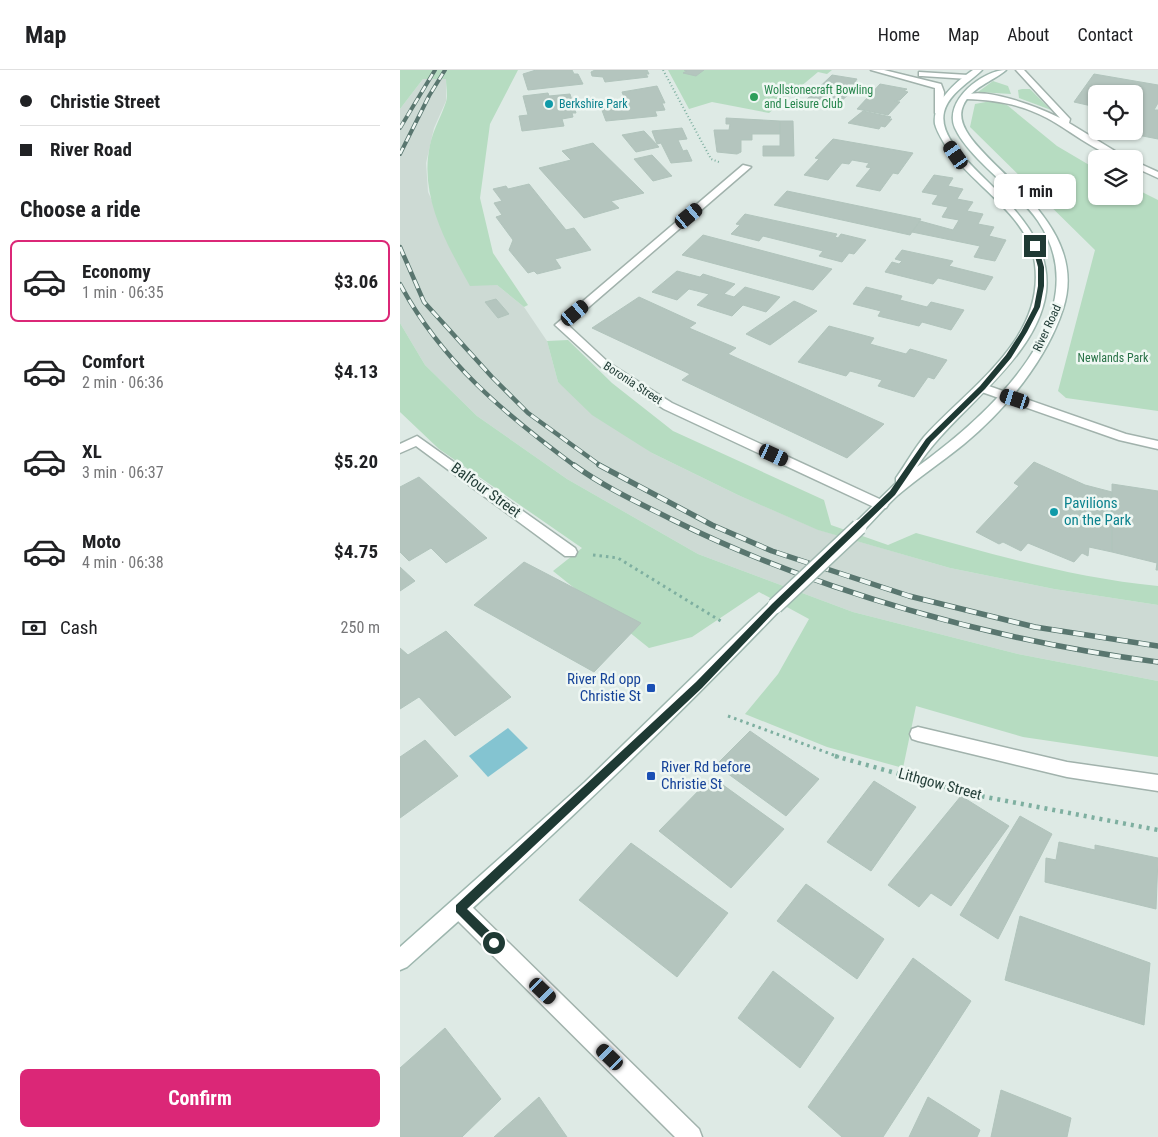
<!DOCTYPE html>
<meta charset="utf-8">
<style>
:root{--surface:#fff;--page:#f2f2f2;--text:#202124;--muted:#757577;--line:#e0e0e0;--accent:#db2777}
body{margin:0;font-family:"Roboto Condensed",sans-serif;background:var(--page);color:var(--text);height:100vh;display:flex;flex-direction:column;font-size:19px;white-space:nowrap}
*{box-sizing:border-box;margin:0}
p{font-size:16px;color:var(--muted)}
.icon{flex:none;width:28px;height:28px;fill:none;stroke:currentColor;stroke-width:2;stroke-linecap:round;stroke-linejoin:round}
.map{position:relative;flex:1;overflow:hidden}
.side{display:flex;flex-direction:column;background:var(--surface);width:400px}
.side>*{flex:none}
.top-card{display:grid;align-content:center;height:110px;padding:0 20px;background:var(--surface)}
.controls{position:absolute;left:688px;top:15px;display:grid;gap:10px}
.controls a{display:grid;place-items:center;width:55px;height:55px;border-radius:8px;background:var(--surface);box-shadow:0 1px 4px #0004;font-size:25px}
.end{position:absolute;width:22px;height:22px;margin:-11px;border:6px solid #1f3a34;background:#fff;box-shadow:0 0 0 2px #fff}
.from{border-radius:50%}
.bubble{position:absolute;height:35px;border-radius:8px;background:var(--surface);box-shadow:0 1px 4px #0004;font-size:16px;font-weight:700;line-height:35px;text-align:center}
.car{position:absolute;width:15px;height:30px;margin:-15px -8px;border-radius:6px;box-shadow:0 0 4px 1px #0007;background:linear-gradient(#222 24%,#8ab4d8 0 40%,#222 0 76%,#8ab4d8 0 86%,#222 0)}
.top-card b{display:flex;align-items:center;gap:18px;height:48px;font-size:19px}
.top-card b+b{border-top:1px solid var(--line)}
.top-card i{width:12px;height:12px;background:var(--text)}
ul{padding:0;list-style:none}
li{display:flex;align-items:center;gap:15px;height:82px;margin:0 10px 8px;padding:0 10px;border:2px solid transparent;border-radius:8px}
li div{flex:1}
li b{display:block;font-size:19px}
li em{font-style:normal;font-weight:700}
li.selected{border-color:var(--accent)}
li>.icon{width:45px;height:45px;stroke-width:1.5}
h2{padding:0 20px;font-size:22px;line-height:60px}
.pay{display:flex;align-items:center;gap:12px;height:55px;padding:0 20px;font-size:19px}
.pay p{margin-inline-start:auto}
.cta{display:flex;gap:10px;margin-top:auto;padding:10px 20px}
.cta a{flex:1;height:58px;border-radius:8px;background:var(--accent);color:#fff;font-size:20px;font-weight:700;line-height:58px;text-align:center}
header{display:flex;align-items:center;gap:30px;box-sizing:border-box;height:70px;padding:0 25px;background:var(--surface);border-bottom:1px solid var(--line)}
header strong{font-size:24px}
nav{display:flex;gap:28px;margin-inline-start:auto;font-size:18px}
main{display:flex;flex:1;min-height:0}
.map>svg:first-child{display:block}
.built{fill:#cddad4}
.green{fill:#b6dcc1}
.water{fill:#84c4d1}
.building{fill:#b4c5be;stroke:#b1c4bc}
.lines{fill:none;stroke-linecap:round;stroke-linejoin:round}
.street-casing{stroke:#a1b2ac;stroke-width:3}
.secondary-casing{stroke:#9db6ae;stroke-width:3}
.path-far2{stroke:#7eafa0;stroke-width:2;stroke-dasharray:1 2.5;stroke-linecap:butt}
.path-far1{stroke:#7eafa0;stroke-width:3;stroke-dasharray:2.5 4;stroke-linecap:butt}
.path{stroke:#7eafa0;stroke-width:4.5;stroke-dasharray:3 5;stroke-linecap:butt}
.street{fill:#fff;fill-rule:evenodd}
.secondary{fill:#fff;fill-rule:evenodd}
.rail-far2-casing{stroke:#59766f;stroke-width:4}
.rail-far1-casing{stroke:#59766f;stroke-width:4.5}
.rail-casing{stroke:#59766f;stroke-width:5.5}
.rail-far2{stroke:#eff7f3;stroke-width:2.5;stroke-dasharray:7;stroke-linecap:butt}
.rail-far1{stroke:#eff7f3;stroke-width:3;stroke-dasharray:9;stroke-linecap:butt}
.rail{stroke:#eff7f3;stroke-width:4;stroke-dasharray:11;stroke-linecap:butt}
.secondary-bridge-casing{stroke:#9db6ae;stroke-width:18;stroke-linecap:butt}
.secondary-bridge{stroke:#fff;stroke-width:15}
.route{fill:#1f3a34}
.leisure-dot{fill:#2e9e5b;stroke:#eff7f3;stroke-width:2}
.culture-dot{fill:#0f9aa8;stroke:#eff7f3;stroke-width:2}
.transit-dot{fill:#1a4fb4;stroke:#eff7f3;stroke-width:2}
.labels{text-anchor:middle;stroke-width:5;stroke-linejoin:round;paint-order:stroke}
.far-leisure-label{font-size:12px;fill:#27864d;stroke:#eff7f3;text-anchor:start}
.far-culture-label{font-size:12px;fill:#0d838f;stroke:#eff7f3;text-anchor:start}
.far-street-label{font-size:12px;fill:#1f3a34;stroke:#eff7f3}
.far-park-label{font-size:12px;fill:#297247;stroke:#eff7f3}
.street-label{font-size:15px;fill:#1f3a34;stroke:#eff7f3}
.culture-label{font-size:15px;fill:#0d838f;stroke:#eff7f3;text-anchor:start}
.transit-label{font-size:15px;fill:#164399;stroke:#eff7f3;text-anchor:end}
</style>
<header>
<strong>Map</strong>
<nav><a>Home</a><a>Map</a><a>About</a><a>Contact</a></nav>
</header>
<main>
<section class="side">
<div class="top-card">
<b><i class="from"></i>Christie Street</b>
<b><i></i>River Road</b>
</div>
<h2>Choose a ride</h2>
<ul>
<li class="selected"><svg class="icon" aria-label="car" viewBox="0 0 24 24"><path d="M5 17H2v-5l4-1 3-4h7l3 4 3 1v5h-3M9 17h6M6 11h13"/><circle cx="7" cy="17" r="2"/><circle cx="17" cy="17" r="2"/></svg><div><b>Economy</b><p>1 min · 06:35</p></div><em>$3.06</em></li>
<li><svg class="icon" aria-label="car" viewBox="0 0 24 24"><path d="M5 17H2v-5l4-1 3-4h7l3 4 3 1v5h-3M9 17h6M6 11h13"/><circle cx="7" cy="17" r="2"/><circle cx="17" cy="17" r="2"/></svg><div><b>Comfort</b><p>2 min · 06:36</p></div><em>$4.13</em></li>
<li><svg class="icon" aria-label="car" viewBox="0 0 24 24"><path d="M5 17H2v-5l4-1 3-4h7l3 4 3 1v5h-3M9 17h6M6 11h13"/><circle cx="7" cy="17" r="2"/><circle cx="17" cy="17" r="2"/></svg><div><b>XL</b><p>3 min · 06:37</p></div><em>$5.20</em></li>
<li><svg class="icon" aria-label="car" viewBox="0 0 24 24"><path d="M5 17H2v-5l4-1 3-4h7l3 4 3 1v5h-3M9 17h6M6 11h13"/><circle cx="7" cy="17" r="2"/><circle cx="17" cy="17" r="2"/></svg><div><b>Moto</b><p>4 min · 06:38</p></div><em>$4.75</em></li>
</ul>
<div class="pay"><svg class="icon" aria-label="cash" viewBox="0 0 24 24"><path d="M3 7h18v10H3z"/><circle cx="12" cy="12" r="2"/></svg>Cash<p>250 m</p></div>
<div class="cta"><a>Confirm</a></div>
</section>
<div class="map">
<svg width="758" height="1067" viewBox="0 0 758 1067">
<rect width="100%" height="100%" fill="#deeae5"/>
<!-- built -->
<path class="built" d="M 23,9 L 46,9 L 46,31 L 34,58 L 26,93 L 28,122 L 70,215 L 97,215 L 124,237 L 147,271 L 158,312 L 252,383 L 338,425 L 419,460 L 550,498 L 654,519 L 758,535 L 758,611 L 618,584 L 453,542 L 298,484 L 167,409 L 77,346 L 25,295 L 0,253 L 0,39 Z"/>
<!-- green -->
<path class="green" d="M 0,0 L 118,0 L 90,54 L 80,128 L 93,183 L 128,235 L 124,237 L 97,215 L 70,216 C 46,173 19,126 30,75 C 33,60 41,47 46,32 C 48,26 46,16 46,9 L 23,9 L 0,39 Z
M 268,0 L 432,0 L 427,4 L 418,2 L 369,43 L 312,32 L 289,39 Z
M 593,11 L 608,16 L 611,24 L 578,22 Z
M 622,19 L 630,19 L 651,40 L 619,28 L 618,20 Z
M 591,31 L 607,35 L 657,76 L 696,99 L 696,126 L 734,126 L 734,118 L 758,130 L 758,341 L 666,328 L 658,321 L 695,180 L 570,57 L 575,34 Z
M 0,253 L 25,295 L 77,346 L 167,409 L 298,484 L 453,542 L 618,584 L 758,611 L 758,687 L 623,667 L 516,636 L 503,698 L 427,677 L 345,644 L 378,604 L 409,549 L 359,522 L 292,567 L 249,578 L 153,501 L 182,478 L 39,379 L 0,342 Z
M 168,270 L 212,313 L 273,361 L 424,430 L 431,455 L 488,475 L 516,463 C 595,485 676,508 758,516 L 758,535 L 654,519 L 550,498 L 418,460 L 338,425 L 252,383 L 192,345 L 158,312 L 147,271 Z"/>
<!-- water -->
<path class="water" d="M 108,658 L 128,678 L 88,707 L 69,686 Z"/>
<!-- building -->
<path class="building" d="M 172,0 L 174,4 L 178,4 L 183,14 L 128,20 L 123,4 L 136,0 Z
M 195,0 L 247,0 L 249,4 L 246,4 L 248,7 L 205,12 L 203,7 L 192,6 L 191,2 Z
M 284,0 L 304,0 L 296,6 L 283,3 L 287,1 Z
M 694,4 L 758,15 L 758,33 L 754,40 L 758,40 L 758,69 L 717,61 L 734,61 L 734,24 L 696,24 L 696,37 L 674,32 Z
M 432,5 L 457,9 L 455,12 L 458,12 L 449,20 L 444,21 L 450,23 L 437,35 L 407,29 Z
M 480,14 L 507,19 L 504,21 L 508,22 L 500,30 L 494,31 L 500,32 L 488,45 L 457,39 Z
M 257,16 L 265,33 L 262,33 L 265,40 L 255,41 L 257,46 L 206,51 L 200,35 L 226,32 L 222,22 Z
M 148,23 L 149,26 L 170,24 L 176,43 L 172,43 L 173,47 L 162,49 L 164,56 L 122,61 L 119,46 L 128,45 L 123,26 Z
M 463,41 L 491,47 L 489,49 L 492,49 L 485,57 L 481,56 L 479,59 L 448,53 Z
M 326,48 L 380,51 L 380,64 L 352,64 L 352,70 L 341,70 L 341,82 L 337,84 L 317,82 L 314,60 L 329,60 L 330,54 L 326,54 Z
M 380,51 L 393,51 L 394,86 L 363,86 L 363,76 L 380,76 Z
M 282,58 L 287,69 L 278,70 L 283,81 L 287,80 L 292,91 L 271,93 L 261,73 L 257,74 L 252,61 Z
M 244,61 L 259,77 L 236,82 L 222,65 Z
M 433,69 L 513,83 L 498,104 L 493,103 L 480,121 L 456,116 L 471,98 L 466,97 L 469,93 L 452,90 L 449,94 L 442,93 L 428,110 L 404,105 L 419,89 L 415,88 Z
M 193,73 L 244,123 L 211,131 L 219,138 L 184,148 L 139,98 L 171,90 L 162,81 Z
M 252,85 L 272,106 L 253,111 L 234,89 Z
M 534,105 L 553,108 L 548,116 L 563,119 L 557,129 L 573,132 L 567,141 L 583,144 L 578,154 L 594,157 L 589,166 L 606,170 L 595,191 L 574,187 L 580,176 L 512,162 L 520,151 L 553,160 L 559,150 L 542,147 L 548,137 L 532,134 L 538,125 L 522,122 Z
M 129,114 L 166,160 L 174,158 L 191,180 L 155,189 L 161,198 L 137,204 L 134,201 L 128,203 L 109,180 L 113,170 L 96,147 L 102,145 L 94,133 L 102,131 L 93,119 L 106,116 L 108,119 Z
M 387,121 L 521,149 L 510,165 L 374,135 Z
M 345,144 L 437,164 L 435,167 L 438,168 L 441,164 L 466,170 L 454,184 L 449,183 L 442,192 L 419,186 L 423,181 L 363,166 L 359,171 L 331,164 L 340,155 L 336,154 Z
M 303,165 L 432,199 L 413,220 L 282,185 Z
M 502,180 L 553,191 L 549,196 L 593,207 L 585,220 L 538,208 L 533,214 L 485,202 L 492,192 L 499,194 L 502,191 L 495,189 Z
M 277,201 L 300,207 L 303,204 L 335,214 L 324,224 L 334,227 L 345,217 L 380,227 L 366,242 L 343,235 L 332,246 L 297,235 L 309,224 L 289,219 L 277,230 L 252,222 Z
M 466,217 L 502,226 L 500,230 L 527,237 L 531,232 L 564,240 L 551,260 L 522,252 L 519,256 L 478,246 L 481,241 L 453,234 Z
M 239,227 L 296,253 L 289,258 L 336,278 L 328,284 L 484,354 L 447,388 L 282,310 L 290,304 L 192,258 Z
M 96,229 L 109,244 L 98,248 L 85,232 Z
M 394,231 L 417,241 L 370,275 L 346,264 Z
M 429,256 L 474,268 L 470,274 L 506,284 L 510,279 L 547,290 L 534,309 L 528,307 L 514,327 L 478,316 L 482,310 L 450,301 L 446,306 L 398,292 Z
M 634,392 L 685,415 L 712,422 L 712,482 L 689,477 L 688,486 L 682,483 L 674,492 L 628,473 L 621,481 L 603,472 L 599,474 L 576,462 L 619,416 L 614,413 Z
M 19,407 L 87,468 L 46,493 L 31,478 L 9,491 L 0,482 L 0,417 Z
M 712,414 L 758,421 L 758,500 L 756,500 L 757,493 L 712,482 Z
M 124,492 L 241,553 L 194,602 L 74,535 Z
M 0,497 L 15,511 L 0,521 Z
M 46,561 L 111,627 L 55,666 L 19,627 L 0,639 L 0,578 L 8,585 Z
M 350,661 L 419,709 L 386,746 L 316,695 Z
M 25,670 L 58,706 L 0,748 L 0,687 Z
M 312,707 L 384,759 L 331,818 L 259,761 Z
M 474,711 L 516,737 L 471,801 L 427,772 Z
M 561,726 L 609,756 L 551,836 L 531,823 L 519,837 L 488,815 Z
M 620,746 L 652,764 L 598,869 L 560,845 Z
M 659,772 L 695,780 L 695,775 L 758,788 L 756,839 L 645,812 L 646,788 L 656,790 Z
M 231,773 L 328,843 L 277,907 L 179,830 Z
M 406,814 L 484,869 L 457,909 L 377,851 Z
M 620,846 L 750,893 L 744,955 L 605,910 Z
M 513,888 L 571,931 L 483,1067 L 442,1067 L 408,1037 Z
M 373,901 L 434,948 L 400,998 L 338,948 Z
M 45,958 L 101,1029 L 62,1067 L 0,1067 L 0,998 Z
M 601,1020 L 671,1048 L 667,1067 L 591,1067 Z
M 139,1027 L 167,1067 L 94,1067 Z
M 528,1027 L 580,1060 L 577,1067 L 509,1067 Z"/>
<g class="lines">
<!-- street casing -->
<g class="street-casing">
<path id="street" d="M 471,0 L 484,0 L 541,14 L 544,22 L 543,43 L 539,45 L 535,43 L 535,18 Z
M 616,0 L 624,0 L 670,49 L 669,53 L 728,89 C 704,89 670,60 647,48 C 621,34 595,30 566,29 L 562,27 C 580,14 641,38 660,48 Z
M 519,2 L 568,5 L 572,7 L 568,9 L 522,6 L 519,6 Z
M 734,91 L 758,102 L 758,108 L 734,97 Z
M 343,95 L 351,97 L 168,255 L 209,293 L 272,333 L 486,432 L 488,435 L 486,438 L 476,438 L 264,339 L 201,297 L 155,255 Z
M 583,314 L 726,364 L 758,371 L 758,379 L 719,370 L 579,321 L 577,318 L 579,315 Z
M 17,366 L 175,478 L 177,482 L 175,486 L 165,486 L 16,376 L 0,383 L 0,374 Z
M 518,657 L 667,692 L 758,705 L 758,721 L 667,707 L 518,671 L 512,669 L 510,664 L 512,659 Z
M 60,830 L 67,832 L 299,1059 L 302,1067 L 275,1067 L 53,846 L 50,839 L 53,832 Z"/>
</g>
<!-- secondary casing -->
<g class="secondary-casing">
<path id="secondary" d="M 573,0 L 582,0 C 570,12 549,23 544,42 C 533,91 656,137 646,222 C 637,291 552,341 517,397 C 586,347 702,245 638,151 C 617,120 569,89 555,58 C 543,31 583,0 606,0 C 592,12 571,17 563,36 C 543,82 696,138 663,239 C 646,291 605,340 564,374 C 542,392 519,407 498,425 C 486,436 475,449 464,460 L 454,460 L 452,457 L 454,454 L 496,413 L 496,408 C 506,394 514,379 524,367 C 568,318 645,270 635,194 C 629,145 573,116 547,78 C 543,71 537,62 535,54 C 532,32 557,11 573,0 Z
M 375,530 L 380,532 L 383,536 L 380,540 C 261,664 136,783 7,897 L 0,900 L 0,877 L 185,712 L 370,532 Z"/>
</g>
<!-- path-far2 -->
<path class="path-far2" d="M 263,0 L 311,89 L 319,92"/>
<!-- path-far1 -->
<path class="path-far1" d="M 193,485 L 218,488 L 324,553
M 328,646 L 439,687"/>
<!-- path -->
<path class="path" d="M 435,686 L 570,724 L 758,760"/>
<!-- street -->
<use href="#street" class="street"/>
<!-- secondary -->
<use href="#secondary" class="secondary"/>
<!-- rail-far2 casing -->
<g class="rail-far2-casing">
<path id="rail-far2" d="M 0,58 L 35,0
M 0,84 L 29,26 L 45,0"/>
</g>
<!-- rail-far1 casing -->
<g class="rail-far1-casing">
<path id="rail-far1" d="M 0,177 L 24,232 L 92,307 L 128,343 L 201,396
M 0,214 C 42,292 105,344 175,396"/>
</g>
<!-- rail casing -->
<g class="rail-casing">
<path id="rail" d="M 174,395 C 204,417 239,433 273,450 C 418,522 597,571 758,592
M 199,395 L 312,455 L 372,481 L 509,526 L 635,557 L 758,576"/>
</g>
<!-- rail-far2 -->
<use href="#rail-far2" class="rail-far2"/>
<!-- rail-far1 -->
<use href="#rail-far1" class="rail-far1"/>
<!-- rail -->
<use href="#rail" class="rail"/>
<!-- secondary-bridge casing -->
<g class="secondary-bridge-casing">
<path id="secondary-bridge" d="M 375,536 L 459,457"/>
</g>
<!-- secondary-bridge -->
<use href="#secondary-bridge" class="secondary-bridge"/>
</g>
<!-- route -->
<path class="route" d="M 635,174 L 638,176 L 644,197 L 644,216 L 640,237 L 627,262 L 611,288 L 585,319 L 531,372 L 495,425 L 378,538 L 302,618 L 67,839 L 98,869 L 98,877 L 91,877 L 56,842 L 56,835 L 296,612 L 372,534 L 490,421 L 526,369 L 580,316 L 606,285 L 621,262 L 634,237 L 638,216 L 638,197 L 632,176 Z"/>
<!-- markers -->
<circle class="leisure-dot" cx="354" cy="27" r="5"/>
<g class="culture-dot">
<circle cx="149" cy="34" r="5"/>
<circle cx="654" cy="442" r="5"/>
</g>
<g class="transit-dot">
<rect x="246" y="613" width="10" height="10" rx="2.5"/>
<rect x="246" y="701" width="10" height="10" rx="2.5"/>
</g>
<g class="labels">
<!-- far-leisure labels -->
<g class="far-leisure-label">
<text x="364" y="24">Wollstonecraft Bowling<tspan x="364" dy="14">and Leisure Club</tspan></text>
</g>
<!-- far-culture labels -->
<g class="far-culture-label">
<text x="159" y="38">Berkshire Park</text>
</g>
<!-- far-street labels -->
<g class="far-street-label">
<text transform="translate(647 258) rotate(-65)" y="4">River Road</text>
<text transform="translate(233 313) rotate(33)" y="4">Boronia Street</text>
</g>
<!-- far-park labels -->
<g class="far-park-label">
<text x="713" y="292">Newlands Park</text>
</g>
<!-- street labels -->
<g class="street-label">
<text transform="translate(86 420) rotate(36)" y="5">Balfour Street</text>
<text transform="translate(540 714) rotate(15)" y="5">Lithgow Street</text>
</g>
<!-- culture labels -->
<g class="culture-label">
<text x="664" y="438">Pavilions<tspan x="664" dy="17">on the Park</tspan></text>
</g>
<!-- transit labels -->
<g class="transit-label">
<text x="241" y="614">River Rd opp<tspan x="241" dy="17">Christie St</tspan></text>
<text x="261" y="702" text-anchor="start">River Rd before<tspan x="261" dy="17">Christie St</tspan></text>
</g>
</g>
</svg>
<div class="controls">
<a><svg class="icon" aria-label="locate" viewBox="0 0 24 24"><circle cx="12" cy="12" r="6"/><path d="M12 2v4M12 18v4M2 12h4M18 12h4"/></svg></a>
<a><svg class="icon" aria-label="layers" viewBox="0 0 24 24"><path d="M12 4l9 5-9 5-9-5zM3 14l9 5 9-5"/></svg></a>
</div>
<i class="end from" style="left:94px;top:873px"></i>
<i class="end" style="left:635px;top:176px"></i>
<div class="bubble" style="left:594px;top:104px;width:82px">1 min</div>
<i class="car" style="left:556px;top:85px;rotate:325deg"></i>
<i class="car" style="left:289px;top:146px;rotate:50deg"></i>
<i class="car" style="left:175px;top:243px;rotate:50deg"></i>
<i class="car" style="left:615px;top:329px;rotate:288deg"></i>
<i class="car" style="left:374px;top:385px;rotate:115deg"></i>
<i class="car" style="left:143px;top:921px;rotate:134deg"></i>
<i class="car" style="left:210px;top:987px;rotate:314deg"></i>
</div>
</main>
